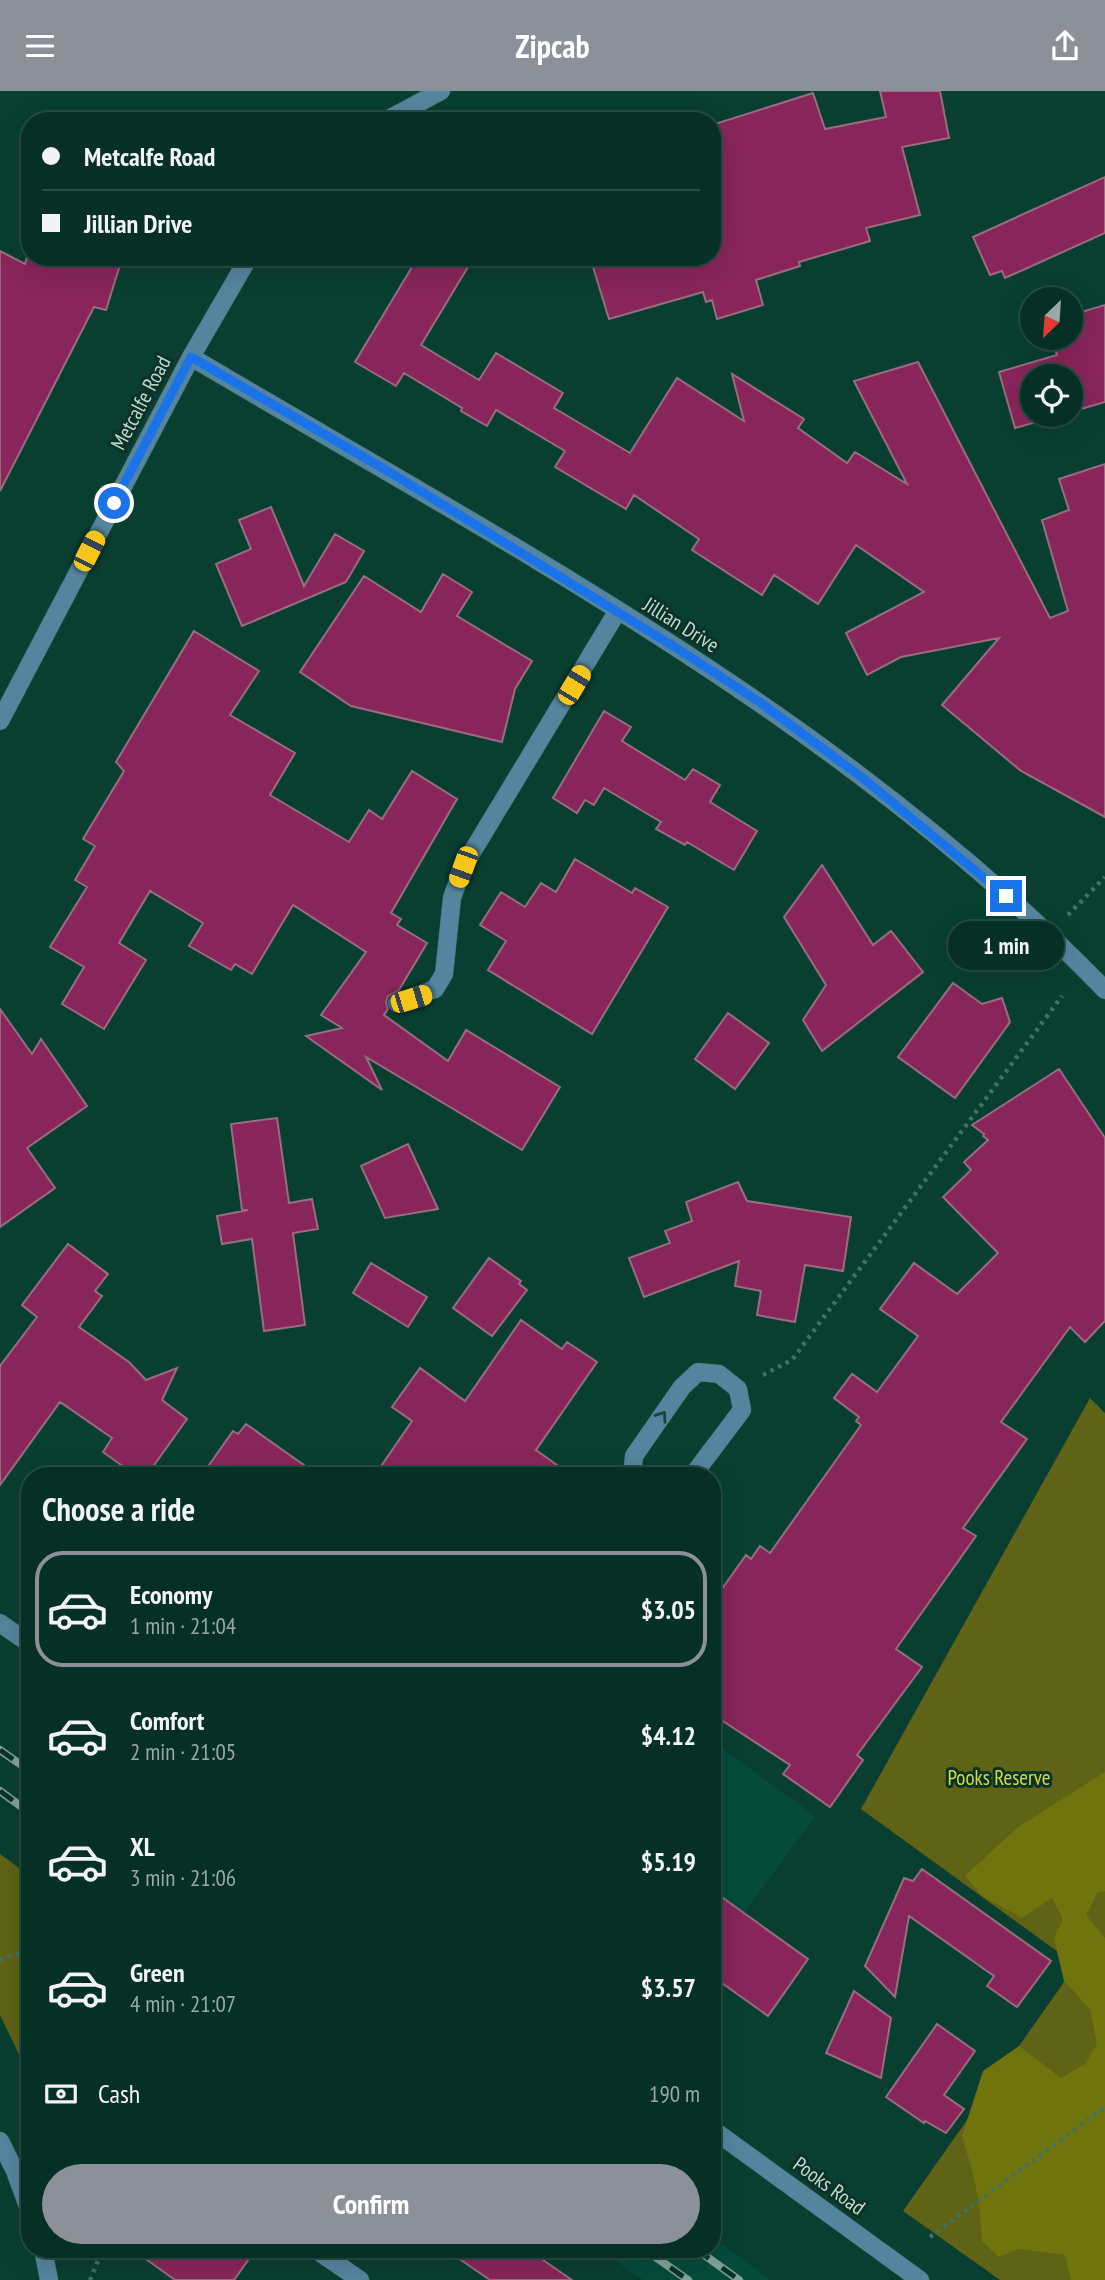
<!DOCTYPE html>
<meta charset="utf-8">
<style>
:root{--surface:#062f25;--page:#143b32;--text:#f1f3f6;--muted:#98a9a7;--line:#274a42;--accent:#8c9099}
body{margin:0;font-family:"PT Sans Narrow",sans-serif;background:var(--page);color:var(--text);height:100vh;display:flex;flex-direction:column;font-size:26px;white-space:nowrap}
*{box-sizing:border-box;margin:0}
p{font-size:23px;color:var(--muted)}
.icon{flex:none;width:38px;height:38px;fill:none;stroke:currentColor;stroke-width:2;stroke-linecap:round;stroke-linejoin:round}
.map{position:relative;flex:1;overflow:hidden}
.side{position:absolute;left:21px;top:1376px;width:700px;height:791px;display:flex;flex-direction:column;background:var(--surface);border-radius:28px;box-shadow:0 7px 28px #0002,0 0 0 2px var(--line)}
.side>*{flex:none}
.hud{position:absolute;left:21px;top:21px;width:700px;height:154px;border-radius:28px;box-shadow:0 7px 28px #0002,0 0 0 2px var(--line);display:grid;align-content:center;height:154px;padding:0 21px;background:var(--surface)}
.needle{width:46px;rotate:205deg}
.controls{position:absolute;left:1020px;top:196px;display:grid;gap:14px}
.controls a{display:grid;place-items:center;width:63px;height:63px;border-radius:50%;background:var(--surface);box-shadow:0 7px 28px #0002,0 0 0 2px var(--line);font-size:35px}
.end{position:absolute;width:32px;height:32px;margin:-16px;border:9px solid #1a73e8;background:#fff;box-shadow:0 0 0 4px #fff}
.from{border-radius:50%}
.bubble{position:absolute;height:49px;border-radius:24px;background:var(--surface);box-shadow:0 7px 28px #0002,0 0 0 2px var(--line);font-size:23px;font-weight:600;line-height:49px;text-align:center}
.car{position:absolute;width:21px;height:42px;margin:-21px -10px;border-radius:9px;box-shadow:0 0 5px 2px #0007;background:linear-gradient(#f5c518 24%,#345 0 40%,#f5c518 0 76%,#345 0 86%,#f5c518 0)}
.hud b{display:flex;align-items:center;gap:24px;height:66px;font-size:26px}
.hud b+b{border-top:2px solid var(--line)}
.hud i{width:18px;height:18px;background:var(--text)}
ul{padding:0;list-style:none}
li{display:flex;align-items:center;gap:21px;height:116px;margin:0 14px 10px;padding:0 7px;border:4px solid transparent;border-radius:28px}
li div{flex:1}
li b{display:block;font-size:26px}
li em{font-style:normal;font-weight:600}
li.current{border-color:var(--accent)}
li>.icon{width:63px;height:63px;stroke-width:1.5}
h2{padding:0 21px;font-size:32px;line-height:84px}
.pay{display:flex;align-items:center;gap:18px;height:77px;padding:0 21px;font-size:26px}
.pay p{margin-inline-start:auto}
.cta{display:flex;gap:14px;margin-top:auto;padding:14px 21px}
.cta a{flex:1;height:80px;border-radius:42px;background:var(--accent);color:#fff;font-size:28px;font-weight:600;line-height:80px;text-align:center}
header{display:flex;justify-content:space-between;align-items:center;height:91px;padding:0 21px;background:var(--accent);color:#fff;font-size:32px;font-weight:600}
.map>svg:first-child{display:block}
.built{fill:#054b3b}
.green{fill:#5f6315}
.forest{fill:#70740c}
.building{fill:#88255a;stroke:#986d7f;stroke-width:2}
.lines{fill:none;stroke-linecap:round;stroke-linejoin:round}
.minor-casing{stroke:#295b4e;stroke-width:19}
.path{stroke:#427063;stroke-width:4.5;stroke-dasharray:3.5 5;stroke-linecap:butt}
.minor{stroke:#55859e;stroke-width:18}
.rail-casing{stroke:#80a399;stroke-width:8}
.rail{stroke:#0c3228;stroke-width:5;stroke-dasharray:16;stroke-linecap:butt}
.oneway{stroke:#1b4340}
.route{stroke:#1a73e8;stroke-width:9}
.labels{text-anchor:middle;stroke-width:6;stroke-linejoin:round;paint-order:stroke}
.street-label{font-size:21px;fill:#c2dbd2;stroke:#0c3228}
.park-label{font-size:21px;fill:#d5dc3a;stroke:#0c3228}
</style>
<header><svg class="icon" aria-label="menu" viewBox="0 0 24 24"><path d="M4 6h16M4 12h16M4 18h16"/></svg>Zipcab<svg class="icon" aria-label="share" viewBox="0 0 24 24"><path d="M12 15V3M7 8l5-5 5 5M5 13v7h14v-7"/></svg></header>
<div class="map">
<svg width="1105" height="2189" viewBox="0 0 1105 2189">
<rect width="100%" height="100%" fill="#083f31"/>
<!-- built -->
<path class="built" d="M 712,1650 L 815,1725 L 712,1866 Z
M 712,2146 L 771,2189 L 643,2189 L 599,2158 L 712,2158 Z"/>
<!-- green -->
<path class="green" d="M 1090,1307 L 1105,1322 L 1105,2189 L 1000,2189 L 903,2120 L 1076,1874 L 861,1718 Z
M 0,1763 L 30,1785 L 30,1986 L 0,1924 Z"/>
<!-- forest -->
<path class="forest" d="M 1105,1681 L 1105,1800 L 1098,1801 L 1086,1824 L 1105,1847 L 1105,2189 L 1071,2189 L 1065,2164 L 1018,2158 L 999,2166 L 982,2150 L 980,2120 L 974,2086 L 962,2045 L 983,1980 L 1019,1955 L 1061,1987 L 1085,1973 L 1097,1953 L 1090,1918 L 1064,1890 L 1054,1847 L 1063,1828 L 1052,1807 L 1022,1827 L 982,1805 L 965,1785 L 1018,1736 Z"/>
<!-- building -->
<path class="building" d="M 880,0 L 940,0 L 949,47 L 902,56 L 920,124 L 866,137 L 870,150 L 799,171 L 800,175 L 756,189 L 763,214 L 717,228 L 712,209 L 706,211 L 703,201 L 609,228 L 590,166 L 712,166 L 712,34 L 813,2 L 825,38 L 886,26 Z
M 1105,86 L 1105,142 L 1005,187 L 1002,180 L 990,184 L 973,146 Z
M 0,160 L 25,173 L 27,166 L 94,166 L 120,174 L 106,219 L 94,216 L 0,400 Z
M 418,166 L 474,166 L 421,254 L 479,289 L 496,262 L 563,302 L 554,317 L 630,362 L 677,287 L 744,330 L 732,283 L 804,328 L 798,337 L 847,372 L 855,361 L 907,393 L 854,290 L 918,271 L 1050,527 L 1068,520 L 1042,429 L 1069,419 L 1059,388 L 1105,373 L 1105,726 L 1021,680 L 942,614 L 999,547 L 901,566 L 867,584 L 846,542 L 924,501 L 856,454 L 818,513 L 774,484 L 762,504 L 692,459 L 699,448 L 634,404 L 626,418 L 555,376 L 565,360 L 496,319 L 487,335 L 461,320 L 462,317 L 404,282 L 396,295 L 355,271 Z
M 1105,214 L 1105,311 L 1071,321 L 1071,285 L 1032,285 L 1032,324 L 1061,324 L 1015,337 L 999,281 L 1057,264 L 1052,247 L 1071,247 L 1071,224 Z
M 271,416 L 304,495 L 335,443 L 364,460 L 346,491 L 242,535 L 216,473 L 251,458 L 239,429 Z
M 443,483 L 472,501 L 457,525 L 532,570 L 515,598 L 502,651 L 351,615 L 300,581 L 364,485 L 421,521 Z
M 194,540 L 259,580 L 230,624 L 295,662 L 270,704 L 349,751 L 369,719 L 382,728 L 412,680 L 457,708 L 391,822 L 401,828 L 397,834 L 427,852 L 399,899 L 388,905 L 386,911 L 388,918 L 384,924 L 448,970 L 466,939 L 560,996 L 522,1059 L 366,966 L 382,999 L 306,945 L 342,937 L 321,924 L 366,861 L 293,814 L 252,883 L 235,873 L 231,879 L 189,855 L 203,832 L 150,800 L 119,852 L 146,869 L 104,938 L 62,913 L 84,876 L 50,856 L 87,796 L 75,789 L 95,755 L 83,748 L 124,680 L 116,671 Z
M 604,620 L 631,636 L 622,650 L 685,689 L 693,678 L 720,694 L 710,711 L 757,740 L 734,779 L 687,751 L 685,754 L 656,738 L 661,731 L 604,697 L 594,714 L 585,709 L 577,722 L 553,707 Z
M 575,768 L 632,802 L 635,797 L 668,816 L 592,943 L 488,879 L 506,850 L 480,834 L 501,801 L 525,816 L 541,792 L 556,801 Z
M 822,774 L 873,854 L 891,840 L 923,881 L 822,960 L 803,929 L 826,894 L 784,826 Z
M 953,892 L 982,913 L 1002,907 L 1010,931 L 955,1007 L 898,966 Z
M 0,918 L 32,963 L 41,948 L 87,1015 L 27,1057 L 55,1097 L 0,1136 Z
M 728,922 L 769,952 L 735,998 L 695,968 Z
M 1059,978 L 1105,1047 L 1105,1230 L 1085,1251 L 1070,1236 L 1001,1331 L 1027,1348 L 963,1437 L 976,1445 L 896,1558 L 922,1576 L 857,1664 L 863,1669 L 830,1716 L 783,1683 L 790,1674 L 712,1623 L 712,1512 L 746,1464 L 751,1468 L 760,1455 L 770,1462 L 861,1334 L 856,1330 L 859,1326 L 834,1307 L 852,1283 L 877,1301 L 918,1245 L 880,1218 L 914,1172 L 957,1203 L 998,1162 L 943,1106 L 971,1079 L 964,1071 L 988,1049 L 983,1045 L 984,1043 L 972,1034 Z
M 277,1027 L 289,1112 L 312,1108 L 318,1138 L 293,1142 L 305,1234 L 264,1240 L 252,1148 L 222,1153 L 217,1125 L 248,1119 L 242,1119 L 231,1033 Z
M 408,1053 L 438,1118 L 385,1127 L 361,1075 Z
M 738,1091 L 747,1110 L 851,1126 L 843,1180 L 805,1174 L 795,1231 L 757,1224 L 761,1200 L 735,1195 L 739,1170 L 644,1206 L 629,1167 L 670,1152 L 665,1140 L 692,1130 L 686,1111 Z
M 68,1153 L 108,1183 L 95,1200 L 102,1205 L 79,1236 L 129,1271 L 146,1289 L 177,1277 L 162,1309 L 187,1328 L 147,1384 L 135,1384 L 103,1361 L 112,1347 L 60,1311 L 0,1394 L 0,1275 L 37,1226 L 22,1214 Z
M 489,1167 L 521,1190 L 519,1193 L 527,1199 L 492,1245 L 453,1217 Z
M 371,1172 L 427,1206 L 408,1236 L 353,1202 Z
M 521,1229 L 562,1258 L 567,1251 L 597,1271 L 536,1359 L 571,1384 L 375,1384 L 412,1330 L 392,1316 L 420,1277 L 465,1310 Z
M 246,1333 L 318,1384 L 202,1384 L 233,1340 L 238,1343 Z
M 922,1778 L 1051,1870 L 1017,1916 L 987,1895 L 994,1885 L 909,1825 L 895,1906 L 865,1875 L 904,1787 L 913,1790 Z
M 712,1799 L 808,1868 L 768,1925 L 712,1885 Z
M 854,1900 L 891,1927 L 881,1987 L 826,1962 Z
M 937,1933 L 975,1960 L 944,2004 L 964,2018 L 946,2042 L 925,2030 L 924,2032 L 886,2006 Z
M 132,2158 L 256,2158 L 234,2189 L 175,2189 Z
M 445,2158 L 527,2158 L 572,2189 L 490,2189 Z"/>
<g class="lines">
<!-- minor casing -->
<g class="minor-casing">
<path id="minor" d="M 385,30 L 441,0
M 191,266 C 509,454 845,630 1105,899
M 0,630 L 191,266 L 249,166
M 397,912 L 435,898 L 444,883 L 452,807 L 463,776 L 617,521
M 632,1384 L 634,1365 L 682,1296 L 698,1281 L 719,1283 L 738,1298 L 742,1319 L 693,1384
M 0,1532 L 30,1553
M 712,2038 L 920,2189
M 0,2050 L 15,2080 L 30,2121
M 43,2158 L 49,2189
M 315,2158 L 360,2189"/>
</g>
<!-- path -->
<path class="path" d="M 1068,824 L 1105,786
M 763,1284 L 792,1269 L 1062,905
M 0,1869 L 30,1858
M 930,2146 L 1105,2016
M 90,2189 L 103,2158"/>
<!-- minor -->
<use href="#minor" class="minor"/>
<!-- rail casing -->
<g class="rail-casing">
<path id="rail" d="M 0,1659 L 30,1680
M 0,1700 L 30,1722
M 644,2158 L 688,2189
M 696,2158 L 739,2189"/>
</g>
<!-- rail -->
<use href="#rail" class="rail"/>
</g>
<!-- one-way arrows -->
<defs><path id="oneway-chevron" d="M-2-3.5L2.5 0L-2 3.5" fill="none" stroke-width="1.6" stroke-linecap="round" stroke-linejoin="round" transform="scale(1.75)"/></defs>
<use class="oneway" href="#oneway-chevron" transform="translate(662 1325) rotate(-55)"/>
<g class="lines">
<!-- route -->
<path class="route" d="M 114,412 L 191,266 L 391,382 L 678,558 L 758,610 L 864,688 L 1006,805"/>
</g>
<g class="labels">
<!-- street labels -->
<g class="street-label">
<text transform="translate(141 312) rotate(-62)" y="7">Metcalfe Road</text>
<text transform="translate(681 534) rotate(32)" y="7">Jillian Drive</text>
<text transform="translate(829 2095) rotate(36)" y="7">Pooks Road</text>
</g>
<!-- park labels -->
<g class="park-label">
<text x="999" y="1694">Pooks Reserve</text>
</g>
</g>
</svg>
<div class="controls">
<a><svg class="needle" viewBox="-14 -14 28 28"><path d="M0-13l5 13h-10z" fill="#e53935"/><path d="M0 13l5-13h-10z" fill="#98a9a7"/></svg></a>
<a><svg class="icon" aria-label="locate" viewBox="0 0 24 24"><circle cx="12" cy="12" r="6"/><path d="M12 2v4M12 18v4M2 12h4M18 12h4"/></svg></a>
</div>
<i class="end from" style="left:114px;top:412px"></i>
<i class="end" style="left:1006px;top:805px"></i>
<div class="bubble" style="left:948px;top:830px;width:116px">1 min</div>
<i class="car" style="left:89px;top:460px;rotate:27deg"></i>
<i class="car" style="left:574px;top:594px;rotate:31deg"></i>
<i class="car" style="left:463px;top:776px;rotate:200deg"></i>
<i class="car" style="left:411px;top:908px;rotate:73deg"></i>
<div class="hud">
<b><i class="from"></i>Metcalfe Road</b>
<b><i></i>Jillian Drive</b>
</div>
<section class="side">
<h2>Choose a ride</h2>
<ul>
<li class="current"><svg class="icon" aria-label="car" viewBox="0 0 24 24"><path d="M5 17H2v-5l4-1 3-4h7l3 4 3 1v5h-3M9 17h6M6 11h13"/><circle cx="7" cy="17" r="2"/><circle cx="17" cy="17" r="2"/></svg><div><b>Economy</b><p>1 min · 21:04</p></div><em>$3.05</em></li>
<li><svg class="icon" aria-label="car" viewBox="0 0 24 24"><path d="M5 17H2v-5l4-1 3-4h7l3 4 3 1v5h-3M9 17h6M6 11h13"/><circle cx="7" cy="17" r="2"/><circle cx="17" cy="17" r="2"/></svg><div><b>Comfort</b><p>2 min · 21:05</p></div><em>$4.12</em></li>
<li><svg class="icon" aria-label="car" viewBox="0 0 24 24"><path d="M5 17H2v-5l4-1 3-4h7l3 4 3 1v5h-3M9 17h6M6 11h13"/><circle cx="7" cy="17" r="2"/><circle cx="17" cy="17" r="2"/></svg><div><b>XL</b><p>3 min · 21:06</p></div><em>$5.19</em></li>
<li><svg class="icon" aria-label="car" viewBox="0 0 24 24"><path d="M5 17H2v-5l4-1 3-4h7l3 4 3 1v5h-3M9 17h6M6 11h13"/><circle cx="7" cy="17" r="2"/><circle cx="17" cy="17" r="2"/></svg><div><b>Green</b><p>4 min · 21:07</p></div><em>$3.57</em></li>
</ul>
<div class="pay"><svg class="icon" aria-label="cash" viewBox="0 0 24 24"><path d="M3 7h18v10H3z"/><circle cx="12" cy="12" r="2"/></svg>Cash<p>190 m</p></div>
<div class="cta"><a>Confirm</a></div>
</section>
</div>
